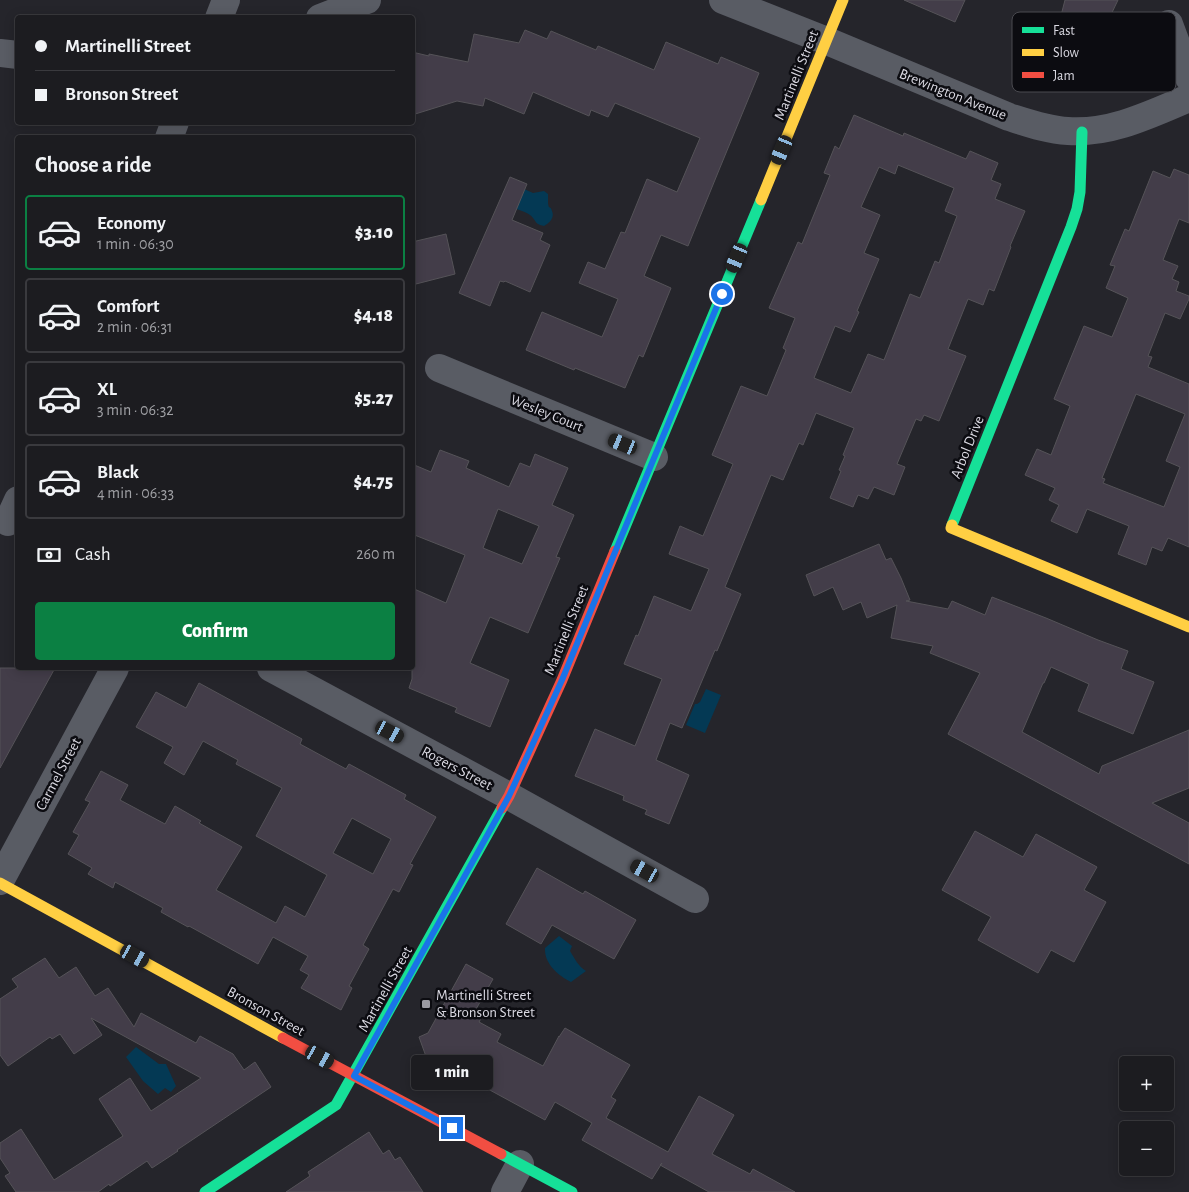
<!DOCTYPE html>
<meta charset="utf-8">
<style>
:root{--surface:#1c1c20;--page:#29292d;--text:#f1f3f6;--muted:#a0a1a5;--line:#3a3a3e;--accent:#0b8043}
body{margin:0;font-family:"Alegreya Sans",sans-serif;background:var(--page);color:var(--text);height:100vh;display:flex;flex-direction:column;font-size:19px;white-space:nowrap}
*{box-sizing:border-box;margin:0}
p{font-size:16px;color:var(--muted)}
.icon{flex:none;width:28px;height:28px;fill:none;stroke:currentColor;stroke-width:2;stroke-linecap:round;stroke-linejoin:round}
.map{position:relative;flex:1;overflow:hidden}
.panel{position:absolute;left:15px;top:135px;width:400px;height:535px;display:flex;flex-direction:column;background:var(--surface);border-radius:5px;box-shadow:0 2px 12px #0003,0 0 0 1px var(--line)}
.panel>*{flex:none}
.banner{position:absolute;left:15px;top:15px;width:400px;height:110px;border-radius:5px;box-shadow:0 2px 12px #0003,0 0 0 1px var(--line);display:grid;align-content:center;height:110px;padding:0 20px;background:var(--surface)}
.controls{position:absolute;left:1119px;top:1056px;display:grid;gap:10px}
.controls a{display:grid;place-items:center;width:55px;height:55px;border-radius:5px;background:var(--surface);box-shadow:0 2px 12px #0003,0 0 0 1px var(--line);font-size:25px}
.end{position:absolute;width:22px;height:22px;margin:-11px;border:6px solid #1a73e8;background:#fff;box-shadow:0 0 0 2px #fff}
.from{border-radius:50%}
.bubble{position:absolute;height:35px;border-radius:5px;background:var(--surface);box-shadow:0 2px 12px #0003,0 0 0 1px var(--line);font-size:16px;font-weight:800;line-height:35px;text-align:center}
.car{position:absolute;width:15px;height:30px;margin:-15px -8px;border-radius:6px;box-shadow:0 0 4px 1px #0007;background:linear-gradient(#222 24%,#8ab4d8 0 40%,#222 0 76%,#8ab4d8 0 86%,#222 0)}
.banner b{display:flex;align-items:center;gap:18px;height:48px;font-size:19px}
.banner b+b{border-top:1px solid var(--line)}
.banner i{width:12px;height:12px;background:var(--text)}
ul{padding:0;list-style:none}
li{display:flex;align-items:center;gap:15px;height:75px;margin:0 10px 8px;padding:0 10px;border:2px solid var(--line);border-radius:5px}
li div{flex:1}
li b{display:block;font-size:19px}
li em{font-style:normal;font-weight:800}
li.selected{border-color:var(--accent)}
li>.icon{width:45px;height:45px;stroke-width:1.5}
h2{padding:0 20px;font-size:22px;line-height:60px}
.pay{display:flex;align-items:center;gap:12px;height:55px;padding:0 20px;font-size:19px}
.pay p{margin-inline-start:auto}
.primary-button{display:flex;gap:10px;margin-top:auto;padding:10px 20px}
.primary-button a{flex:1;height:58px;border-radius:5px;background:var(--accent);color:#fff;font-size:20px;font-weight:800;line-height:58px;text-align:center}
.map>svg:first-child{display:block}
.water{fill:#043954}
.building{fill:#433d49;stroke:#555358;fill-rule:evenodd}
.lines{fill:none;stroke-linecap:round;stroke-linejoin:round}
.street{stroke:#595c64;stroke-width:28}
.fast{stroke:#16e098;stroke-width:11}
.slow{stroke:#ffcf43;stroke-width:11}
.jam{stroke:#f24e42;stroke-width:11}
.route{stroke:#1a73e8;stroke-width:6}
.poi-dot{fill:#9b9aa2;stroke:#0c0c11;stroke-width:2}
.labels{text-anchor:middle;stroke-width:5;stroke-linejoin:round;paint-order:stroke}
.street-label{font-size:15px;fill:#dad9e2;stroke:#0c0c11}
.poi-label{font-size:15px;fill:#dad9e2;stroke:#0c0c11;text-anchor:start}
.key{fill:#0c0c11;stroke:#4a4a50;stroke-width:1}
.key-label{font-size:14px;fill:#dad9e2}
</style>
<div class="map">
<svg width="1189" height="1192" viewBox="0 0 1189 1192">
<rect width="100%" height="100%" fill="#25252b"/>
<!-- water -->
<path class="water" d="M 524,189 L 533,193 L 544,191 L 548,194 C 548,197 548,200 548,203 C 549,211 550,204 552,211 C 555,218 549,223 544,226 C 534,224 537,221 530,215 C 525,211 519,211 514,207 Z
M 706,689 L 721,695 L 705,733 L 686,725 L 695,704 L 697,704 L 700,702 Z
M 559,936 L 572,946 L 570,951 C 575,959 578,966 586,971 L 571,982 C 559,976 544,964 545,948 Z
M 136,1047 L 159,1064 L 166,1064 L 176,1086 L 171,1092 L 165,1088 L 158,1094 L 143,1081 L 126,1057 Z"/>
<!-- building -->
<path class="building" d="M 904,0 L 965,0 L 955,22 Z
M 1065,0 L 1118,0 L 1106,25 L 1111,26 L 1100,66 L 1093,65 L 1087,87 L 1027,71 L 1034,48 L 1038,49 L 1042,32 L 1056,35 Z
M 525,30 L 547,39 L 551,31 L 596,50 L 598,46 L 654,70 L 666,42 L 718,64 L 721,57 L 759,73 L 719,170 L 688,246 L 661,235 L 644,276 L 671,288 L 643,357 L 639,355 L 625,388 L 575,368 L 574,370 L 526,350 L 542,312 L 602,337 L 618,299 L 579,283 L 588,262 L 605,269 L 621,232 L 625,233 L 647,179 L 677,192 L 700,138 L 615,103 L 608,117 L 591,110 L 589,116 L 533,92 L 524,114 L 485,98 L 483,106 L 457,101 L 412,115 L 412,52 L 429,56 L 429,54 L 468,62 L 474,34 L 519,43 Z
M 854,115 L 903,136 L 904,133 L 966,159 L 970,151 L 998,163 L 991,180 L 1001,184 L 995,199 L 1025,211 L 1010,246 L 1011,247 L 994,291 L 989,289 L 983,305 L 968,299 L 948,349 L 966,356 L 939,421 L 924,415 L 921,421 L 916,419 L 897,464 L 905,467 L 894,495 L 874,487 L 868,499 L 858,495 L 853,507 L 830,498 L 841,471 L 839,470 L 845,456 L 843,455 L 854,428 L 816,413 L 803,445 L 799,443 L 783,480 L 771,475 L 725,587 L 741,594 L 717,651 L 715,650 L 682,728 L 670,723 L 656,760 L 689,775 L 669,824 L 645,814 L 647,810 L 623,800 L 624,796 L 575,776 L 595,729 L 635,746 L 662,679 L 624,664 L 636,635 L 638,636 L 654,596 L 691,611 L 709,569 L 669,554 L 680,526 L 703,536 L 733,464 L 712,455 L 741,386 L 767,396 L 786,350 L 783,348 L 795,318 L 769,308 L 798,242 L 802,244 L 830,175 L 824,173 L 835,146 L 839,149 ZM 898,165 L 954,188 L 945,211 L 957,216 L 939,263 L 935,261 L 920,298 L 910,294 L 884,360 L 868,354 L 851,393 L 814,378 L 835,326 L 850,332 L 859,312 L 857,311 L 879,259 L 864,253 L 880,215 L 861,207 L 879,167 L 895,174 Z
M 1174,169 L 1189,175 L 1189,223 L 1179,219 L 1163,260 L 1178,266 L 1172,279 L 1179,282 L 1176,291 L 1189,296 L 1189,299 L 1180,319 L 1165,313 L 1148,356 L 1152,357 L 1148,367 L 1189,384 L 1189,547 L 1168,538 L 1162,551 L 1152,547 L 1146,565 L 1118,554 L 1129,526 L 1087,509 L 1077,533 L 1051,521 L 1059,505 L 1049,500 L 1055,488 L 1025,475 L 1037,449 L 1051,455 L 1070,406 L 1054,399 L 1084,326 L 1112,337 L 1128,298 L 1106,288 L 1115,266 L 1110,265 L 1125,229 L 1129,231 L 1153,171 L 1170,178 ZM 1136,394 L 1185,414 L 1166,461 L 1180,467 L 1164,507 L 1103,483 L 1105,479 L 1102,478 Z
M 510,177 L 527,184 L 512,220 L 543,233 L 540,240 L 550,245 L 530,292 L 505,281 L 504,282 L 500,281 L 490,306 L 459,293 Z
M 446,234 L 455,274 L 412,285 L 412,242 Z
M 440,450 L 469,461 L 466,468 L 509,487 L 520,463 L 530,467 L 535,454 L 568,468 L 552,505 L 574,515 L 556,557 L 560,558 L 528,633 L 490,617 L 470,663 L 509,680 L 490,727 L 455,712 L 457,708 L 409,688 L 412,679 L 412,588 L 446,603 L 465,555 L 412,534 L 412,464 L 431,472 ZM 498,509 L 539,526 L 522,564 L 483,548 Z
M 879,544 L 886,560 L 891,558 L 901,578 L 910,600 L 906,601 L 948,609 L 952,601 L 985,615 L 992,597 L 1046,618 L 1098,640 L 1128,651 L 1121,669 L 1154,682 L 1133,734 L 1078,711 L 1089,684 L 1051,667 L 1044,683 L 1043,683 L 1022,732 L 1099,774 L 1102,766 L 1189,730 L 1189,788 L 1152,803 L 1189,823 L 1189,864 L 948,734 L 980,673 L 930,653 L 933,646 L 891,638 L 897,605 L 867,618 L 861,602 L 843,610 L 833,587 L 814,596 L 806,575 Z
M 0,668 L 55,668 L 0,768 Z
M 199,683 L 302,739 L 300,744 L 346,769 L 349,764 L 406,795 L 404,799 L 436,817 L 410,864 L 413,865 L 399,892 L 393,889 L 363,945 L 369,949 L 349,986 L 352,988 L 341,1010 L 301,988 L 309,975 L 300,970 L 308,956 L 273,937 L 258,964 L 189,926 L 188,927 L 161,912 L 163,908 L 115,882 L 113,888 L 88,874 L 92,868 L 68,854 L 79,835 L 73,832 L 90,802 L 85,800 L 101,771 L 128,785 L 120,800 L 165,824 L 175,806 L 201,821 L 199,823 L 242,847 L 216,890 L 276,923 L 285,906 L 305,917 L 327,875 L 256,836 L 282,788 L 236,764 L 238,760 L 203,741 L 184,775 L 164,763 L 173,747 L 136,727 L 156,692 L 186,708 ZM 352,818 L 391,839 L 373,874 L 333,853 Z
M 975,831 L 1023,857 L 1036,834 L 1097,867 L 1084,890 L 1106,902 L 1074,962 L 1051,950 L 1038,973 L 978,940 L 991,917 L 942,890 Z
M 537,868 L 583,894 L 585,891 L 636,920 L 614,959 L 552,925 L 541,944 L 506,924 Z
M 45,958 L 59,978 L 76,967 L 95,996 L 108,988 L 134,1027 L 141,1013 L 196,1043 L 200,1036 L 233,1054 L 244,1070 L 255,1062 L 271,1087 L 177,1150 L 178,1151 L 152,1168 L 147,1161 L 110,1186 L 109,1184 L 98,1192 L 16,1192 L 5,1176 L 10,1173 L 0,1158 L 0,1143 L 21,1129 L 54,1180 L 123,1136 L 99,1099 L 130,1078 L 151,1111 L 201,1078 L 91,1018 L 102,1035 L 74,1054 L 60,1034 L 52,1039 L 50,1037 L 8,1066 L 0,1055 L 0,999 L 18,987 L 12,979 Z
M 466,964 L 493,979 L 475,1011 L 483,1015 L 479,1022 L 501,1034 L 497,1042 L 543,1066 L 559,1036 L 559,1037 L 565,1028 L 630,1065 L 611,1097 L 616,1100 L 606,1118 L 668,1152 L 699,1096 L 734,1115 L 712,1154 L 750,1174 L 753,1169 L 795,1192 L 709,1192 L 660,1165 L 662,1163 L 652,1179 L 582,1140 L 592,1123 L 555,1102 L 545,1120 L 475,1082 L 473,1086 L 428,1062 L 419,1037 L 428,1033 Z
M 369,1132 L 383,1154 L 389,1150 L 395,1160 L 400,1157 L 423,1192 L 286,1192 L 310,1176 L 308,1172 Z"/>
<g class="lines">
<!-- street -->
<path class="street" d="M 723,0 L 827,41 L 1009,117 C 1028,123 1048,130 1068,131 C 1111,134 1151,114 1189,98
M 219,18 L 226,0
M 320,18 L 367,0
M 1169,24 L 1189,78
M 0,53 L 18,55
M 169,138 L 175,122
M 439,368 L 654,457
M 8,522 L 18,500
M 271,668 L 509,796 L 695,899
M 0,881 L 115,668
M 505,1192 L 520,1164"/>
<!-- fast -->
<path class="fast" d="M 952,525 L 1071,227 L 1077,209 L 1080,192 L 1082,132
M 615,551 L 761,200
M 501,1154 L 572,1192
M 205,1192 L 336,1105 L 502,808"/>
<!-- slow -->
<path class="slow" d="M 761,200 L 843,0
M 952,525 L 951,528 L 1189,627
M 0,883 L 283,1038"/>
<!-- jam -->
<path class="jam" d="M 502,808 L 509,796 L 562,680 L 615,551
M 283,1038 L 501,1154"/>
</g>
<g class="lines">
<!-- route -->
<path class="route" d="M 452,1128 L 354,1076 L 509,796 L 562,680 L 722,294"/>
</g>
<!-- markers -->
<rect class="poi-dot" x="421" y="999" width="10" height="10" rx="2.5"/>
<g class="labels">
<!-- street labels -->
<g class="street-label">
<text transform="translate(796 75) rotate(-68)" y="5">Martinelli Street</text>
<text transform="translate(953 94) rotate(22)" y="5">Brewington Avenue</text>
<text transform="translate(547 413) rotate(22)" y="5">Wesley Court</text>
<text transform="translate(967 447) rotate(-68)" y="5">Arbol Drive</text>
<text transform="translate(566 630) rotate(-68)" y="5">Martinelli Street</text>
<text transform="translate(457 768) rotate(28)" y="5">Rogers Street</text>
<text transform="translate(58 774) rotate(-62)" y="5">Carmel Street</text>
<text transform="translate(385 989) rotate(-61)" y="5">Martinelli Street</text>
<text transform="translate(266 1011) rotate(29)" y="5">Bronson Street</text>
</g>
<!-- poi labels -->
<g class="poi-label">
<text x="436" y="1000">Martinelli Street<tspan x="436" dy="17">&amp; Bronson Street</tspan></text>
</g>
</g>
<!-- legend -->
<rect x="1012" y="12" width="164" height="80" rx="8" class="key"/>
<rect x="1022" y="27" width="22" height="6" fill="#16e098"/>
<rect x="1022" y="49" width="22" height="7" fill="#ffcf43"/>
<rect x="1022" y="72" width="22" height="6" fill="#f24e42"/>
<g class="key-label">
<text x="1053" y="35">Fast</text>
<text x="1053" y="57">Slow</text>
<text x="1053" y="80">Jam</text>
</g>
</svg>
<div class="controls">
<a>+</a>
<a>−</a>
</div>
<i class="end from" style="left:722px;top:294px"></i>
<i class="end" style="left:452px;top:1128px"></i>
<div class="bubble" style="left:411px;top:1055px;width:82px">1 min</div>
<i class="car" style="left:782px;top:150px;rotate:203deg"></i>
<i class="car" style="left:737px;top:258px;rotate:203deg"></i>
<i class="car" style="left:623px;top:444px;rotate:292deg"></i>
<i class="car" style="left:390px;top:732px;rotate:118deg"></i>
<i class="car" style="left:645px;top:871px;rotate:299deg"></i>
<i class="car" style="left:135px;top:956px;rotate:119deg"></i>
<i class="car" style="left:320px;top:1057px;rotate:119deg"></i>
<div class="banner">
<b><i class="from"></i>Martinelli Street</b>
<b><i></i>Bronson Street</b>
</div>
<section class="panel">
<h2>Choose a ride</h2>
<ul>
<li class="selected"><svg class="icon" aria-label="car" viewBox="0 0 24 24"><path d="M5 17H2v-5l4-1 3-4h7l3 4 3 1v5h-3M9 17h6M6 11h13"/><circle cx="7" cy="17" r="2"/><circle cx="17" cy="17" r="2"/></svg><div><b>Economy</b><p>1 min · 06:30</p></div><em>$3.10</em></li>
<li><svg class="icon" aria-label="car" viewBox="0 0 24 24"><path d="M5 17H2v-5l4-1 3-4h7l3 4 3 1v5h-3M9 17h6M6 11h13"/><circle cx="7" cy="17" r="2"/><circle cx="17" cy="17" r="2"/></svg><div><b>Comfort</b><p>2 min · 06:31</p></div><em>$4.18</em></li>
<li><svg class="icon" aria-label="car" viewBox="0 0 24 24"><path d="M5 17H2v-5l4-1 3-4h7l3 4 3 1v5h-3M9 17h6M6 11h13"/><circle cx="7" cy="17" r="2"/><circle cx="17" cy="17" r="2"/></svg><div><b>XL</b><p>3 min · 06:32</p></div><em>$5.27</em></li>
<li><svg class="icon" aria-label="car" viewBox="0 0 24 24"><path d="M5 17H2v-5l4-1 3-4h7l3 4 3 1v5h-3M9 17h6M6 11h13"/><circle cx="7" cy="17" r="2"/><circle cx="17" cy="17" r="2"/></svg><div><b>Black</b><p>4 min · 06:33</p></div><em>$4.75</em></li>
</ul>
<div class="pay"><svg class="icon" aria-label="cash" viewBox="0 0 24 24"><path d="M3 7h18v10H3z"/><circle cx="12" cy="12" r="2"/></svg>Cash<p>260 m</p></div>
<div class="primary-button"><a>Confirm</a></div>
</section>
</div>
